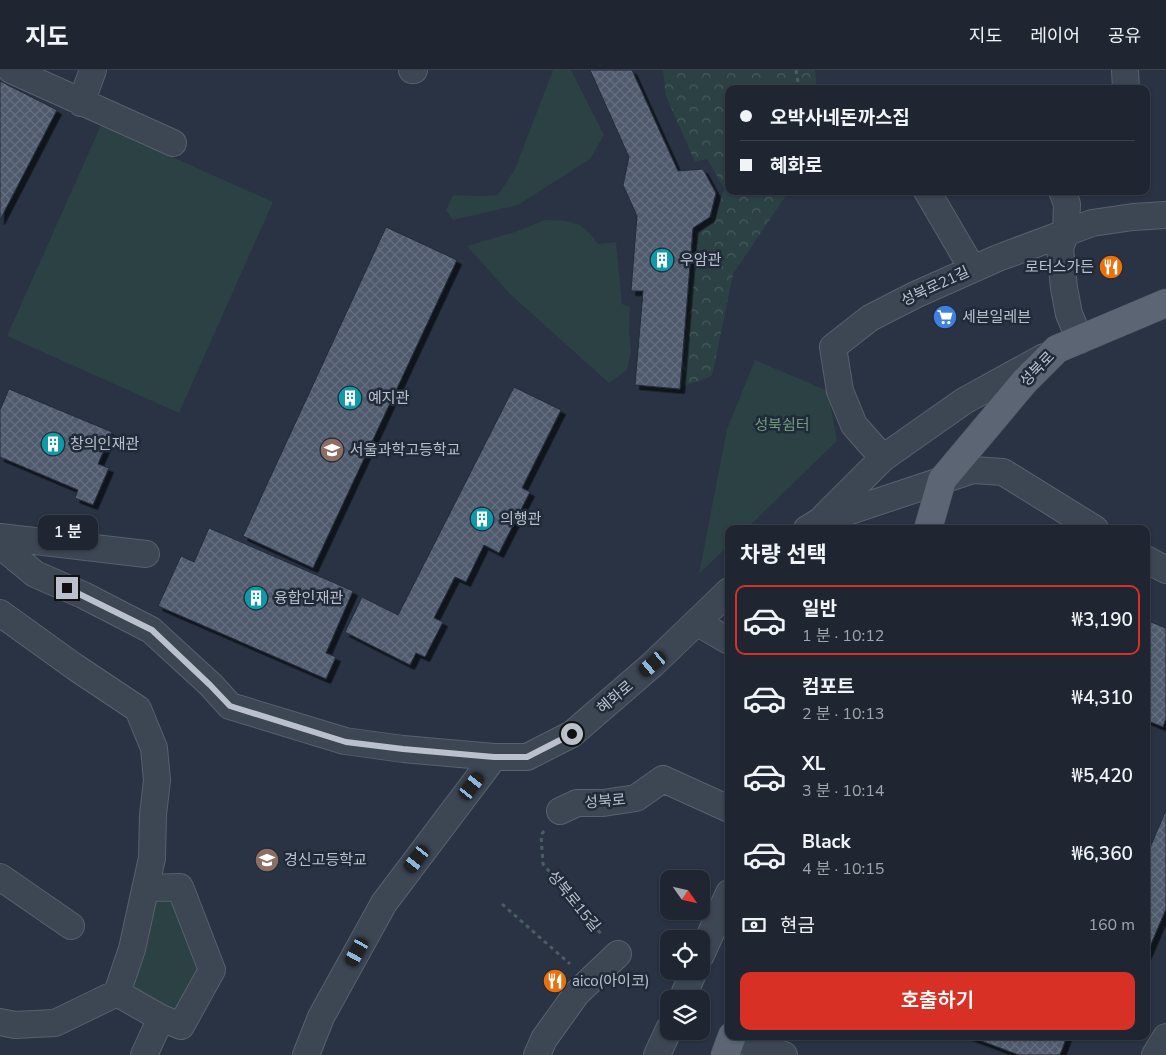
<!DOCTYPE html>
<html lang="ko">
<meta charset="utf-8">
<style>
:root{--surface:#1f2632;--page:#2c323e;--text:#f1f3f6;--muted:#a1a5ac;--line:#3c434d;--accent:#d93025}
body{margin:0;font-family:"Nunito Sans","Noto Sans KR",sans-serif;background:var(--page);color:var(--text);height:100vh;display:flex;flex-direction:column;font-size:19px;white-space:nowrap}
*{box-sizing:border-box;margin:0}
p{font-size:16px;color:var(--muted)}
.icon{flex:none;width:28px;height:28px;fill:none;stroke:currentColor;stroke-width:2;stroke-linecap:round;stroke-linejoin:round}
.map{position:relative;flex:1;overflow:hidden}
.sheet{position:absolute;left:725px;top:455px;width:425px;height:515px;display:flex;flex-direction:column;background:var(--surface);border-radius:10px;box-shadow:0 1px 4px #0004,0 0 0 1px var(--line)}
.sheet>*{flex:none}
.hud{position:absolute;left:725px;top:15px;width:425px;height:110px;border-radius:10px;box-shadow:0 1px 4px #0004,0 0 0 1px var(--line);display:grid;align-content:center;height:110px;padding:0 15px;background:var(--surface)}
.needle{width:32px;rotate:124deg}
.fabs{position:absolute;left:660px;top:800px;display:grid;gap:10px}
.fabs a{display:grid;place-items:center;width:50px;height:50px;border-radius:10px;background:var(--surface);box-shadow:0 1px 4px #0004,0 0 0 1px var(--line);font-size:25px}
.end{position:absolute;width:22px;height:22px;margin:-11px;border:6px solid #bac1cd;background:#111;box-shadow:0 0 0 2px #111}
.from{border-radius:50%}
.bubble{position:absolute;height:35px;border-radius:10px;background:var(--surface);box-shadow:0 1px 4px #0004,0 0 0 1px var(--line);font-size:16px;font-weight:600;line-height:35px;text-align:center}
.car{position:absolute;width:15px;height:30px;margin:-15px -8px;border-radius:6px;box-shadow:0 0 4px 1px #0007;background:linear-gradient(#222 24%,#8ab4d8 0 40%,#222 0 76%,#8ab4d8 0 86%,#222 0)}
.hud b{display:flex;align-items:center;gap:18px;height:48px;font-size:19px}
.hud b+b{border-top:1px solid var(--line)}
.hud i{width:12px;height:12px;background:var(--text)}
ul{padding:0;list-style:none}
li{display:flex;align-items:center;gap:15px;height:70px;margin:0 10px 8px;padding:0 5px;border:2px solid transparent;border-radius:10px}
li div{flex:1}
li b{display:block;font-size:19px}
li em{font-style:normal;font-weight:600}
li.current{border-color:var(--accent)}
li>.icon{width:45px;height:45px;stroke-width:1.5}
h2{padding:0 15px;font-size:22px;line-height:60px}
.pay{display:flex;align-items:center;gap:12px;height:55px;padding:0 15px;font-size:19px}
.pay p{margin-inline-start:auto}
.primary-button{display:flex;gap:10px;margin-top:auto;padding:10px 15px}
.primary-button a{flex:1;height:58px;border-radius:10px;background:var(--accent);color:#fff;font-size:20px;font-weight:600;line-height:58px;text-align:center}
header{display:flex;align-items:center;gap:30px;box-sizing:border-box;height:70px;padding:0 25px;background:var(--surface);border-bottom:1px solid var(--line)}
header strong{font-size:24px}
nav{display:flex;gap:28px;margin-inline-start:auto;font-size:18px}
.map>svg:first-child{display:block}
.forest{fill:url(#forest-crowns)}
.green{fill:#2b4144}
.building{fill:url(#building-cross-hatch);stroke:#232c3a;filter:url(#shadow)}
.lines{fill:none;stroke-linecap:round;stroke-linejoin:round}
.minor-casing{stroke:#58616d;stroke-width:28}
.major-casing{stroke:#474f5c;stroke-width:29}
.path{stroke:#495e61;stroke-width:3;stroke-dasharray:4 4;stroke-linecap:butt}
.minor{stroke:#3d4653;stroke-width:26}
.major{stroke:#5b6573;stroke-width:28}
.route{stroke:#bac1cd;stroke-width:6}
.labels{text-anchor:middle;stroke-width:5;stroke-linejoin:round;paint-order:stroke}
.poi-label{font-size:15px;fill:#bac1cd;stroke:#212a39;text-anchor:start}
.street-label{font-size:15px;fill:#bac1cd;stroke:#212a39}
.park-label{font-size:15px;fill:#729d7d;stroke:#212a39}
</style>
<header>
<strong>지도</strong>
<nav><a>지도</a><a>레이어</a><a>공유</a></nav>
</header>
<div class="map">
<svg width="1166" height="985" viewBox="0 0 1166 985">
<defs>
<pattern id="forest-crowns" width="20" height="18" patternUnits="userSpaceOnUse" patternTransform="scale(1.25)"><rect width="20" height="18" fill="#2b4144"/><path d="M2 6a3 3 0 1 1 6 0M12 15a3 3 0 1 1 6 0" fill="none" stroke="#485b5e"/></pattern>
<pattern id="building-cross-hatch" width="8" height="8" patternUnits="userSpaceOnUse" patternTransform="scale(1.25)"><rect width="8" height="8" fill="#4f5a6c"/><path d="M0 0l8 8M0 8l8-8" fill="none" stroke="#667080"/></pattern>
<filter id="shadow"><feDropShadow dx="4.5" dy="4.5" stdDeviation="0" flood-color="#0009"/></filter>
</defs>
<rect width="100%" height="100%" fill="#293343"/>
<!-- forest -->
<path class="forest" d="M 663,0 L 815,0 L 817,19 L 729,19 L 729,121 L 789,121 L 733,204 L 712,306 L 679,318 L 699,163 L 715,149 L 724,118 L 707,89 L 695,92 L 666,26 Z"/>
<!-- green -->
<path class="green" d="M 553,0 L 571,0 L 604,65 L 590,89 L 518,135 L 453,150 L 446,140 L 453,125 L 480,126 L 498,125 L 515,99 Z
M 101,55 L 273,132 L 179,343 L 7,266 Z
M 545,150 C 574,151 580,150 598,174 L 616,172 L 622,234 L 630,237 L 629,261 L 631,282 L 627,300 L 609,313 L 511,225 L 467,176 L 518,161 Z
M 755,290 L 828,321 L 837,371 L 746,459 L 729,459 L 729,475 L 699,504 L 727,359 Z
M 154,830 L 175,832 L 200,898 L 173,947 L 125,920 Z"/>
<!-- building -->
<path class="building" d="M 590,0 L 632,0 L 678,101 L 703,99 L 716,123 L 710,147 L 693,158 L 680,319 L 635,315 L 643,221 L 631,221 L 637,146 L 623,115 L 629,87 Z
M 0,11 L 57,40 L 0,150 Z
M 386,157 L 457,190 L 313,498 L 243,466 Z
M 514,317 L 561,340 L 522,418 L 530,422 L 499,483 L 484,475 L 466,512 L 455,507 L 434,548 L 443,552 L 425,587 L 416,583 L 410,595 L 345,562 L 362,527 L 398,545 Z
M 9,319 L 112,362 L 98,394 L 109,398 L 93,435 L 75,428 L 78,420 L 0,387 L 0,340 Z
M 209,458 L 353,521 L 326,583 L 336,587 L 326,609 L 158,536 L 181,486 L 194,492 Z
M 1146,550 L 1166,558 L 1166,649 L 1163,657 L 1146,650 Z
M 1166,740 L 1166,839 L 1146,886 L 1146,787 Z
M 968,966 L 1067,966 L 1060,985 L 1019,985 Z"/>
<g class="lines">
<!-- minor casing -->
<g class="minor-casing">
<path id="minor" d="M 11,0 L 173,73
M 412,0 L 414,0
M 1125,0 L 1126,19
M 81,33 L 93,0
M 927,121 L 972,198
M 1062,121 L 1067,134 L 1066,162 L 1060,178 L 1064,218 L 1069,244 L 1080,270
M 883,388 L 854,355 L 840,321 L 833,277 L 870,248 L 915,225 L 998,188 L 1092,153 L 1133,147 L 1166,145
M 824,447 L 883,388 L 964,331 L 1044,287
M 807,459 L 820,451 L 973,400 L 1003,402 L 1095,459
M 0,467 L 146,484
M 0,475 L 35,504 L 83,525 L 151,560 L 211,615 L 230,636 L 345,671 L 403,679 L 494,687 L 527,687 L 572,664 L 653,594 L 729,521
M 1146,489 L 1166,500
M 0,543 L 75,597 L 138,639 L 154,678 L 157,710 L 153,745 L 152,788 L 132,879 L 117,923 L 161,948 L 181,956 L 212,900 L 180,817 L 146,818
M 698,553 L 729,571
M 560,741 L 577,733 L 603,733 L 636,728 L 663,709 L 729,739
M 0,807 L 71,856
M 701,885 L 729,823
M 682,929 L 694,901
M 0,952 L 15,955 L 55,953 L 117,923
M 732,967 L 784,985
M 144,985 L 161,948
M 306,985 L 321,947 L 384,833 L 494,687
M 537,985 L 544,969 L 577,923 L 618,884
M 657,985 L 669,959
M 1155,985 L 1166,967"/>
</g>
<!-- major casing -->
<g class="major-casing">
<path id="major" d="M 928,459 L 942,410 L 1025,311 L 1057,279 L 1166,233
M 725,985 L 732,966"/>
</g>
<!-- path -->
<path class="path" d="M 796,0 L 799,19
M 544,761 L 541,765 L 543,794 L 602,865
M 502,834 L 570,894"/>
<!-- minor -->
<use href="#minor" class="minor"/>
<!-- major -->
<use href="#major" class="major"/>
</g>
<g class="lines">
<!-- route -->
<path class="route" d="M 67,518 L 152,560 L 210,615 L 230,636 L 346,672 L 403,679 L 494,687 L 527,687 L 572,664"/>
</g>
<!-- icons -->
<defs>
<g id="building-disc" transform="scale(1.25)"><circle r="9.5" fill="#0f9aa8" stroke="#212a39"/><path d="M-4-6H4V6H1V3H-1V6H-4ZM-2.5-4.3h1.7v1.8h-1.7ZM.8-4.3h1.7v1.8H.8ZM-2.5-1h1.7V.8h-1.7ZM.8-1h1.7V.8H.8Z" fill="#fff"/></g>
<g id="restaurant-disc" transform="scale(1.25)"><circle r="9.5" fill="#e8710a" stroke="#212a39"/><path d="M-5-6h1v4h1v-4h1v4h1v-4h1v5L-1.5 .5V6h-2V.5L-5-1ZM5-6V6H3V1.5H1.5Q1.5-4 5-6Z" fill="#fff"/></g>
<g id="supermarket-disc" transform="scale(1.25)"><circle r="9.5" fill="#3f7fe0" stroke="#212a39"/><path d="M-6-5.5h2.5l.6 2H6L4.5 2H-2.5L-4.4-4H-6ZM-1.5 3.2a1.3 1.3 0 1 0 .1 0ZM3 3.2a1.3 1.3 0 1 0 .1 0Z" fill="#fff"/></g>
<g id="school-disc" transform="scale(1.25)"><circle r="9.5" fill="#8d6e63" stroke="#212a39"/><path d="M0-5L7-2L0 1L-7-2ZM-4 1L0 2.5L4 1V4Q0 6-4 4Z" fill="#fff"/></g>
</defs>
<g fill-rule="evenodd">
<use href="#building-disc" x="662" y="190"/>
<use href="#restaurant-disc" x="1111" y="197"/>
<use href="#supermarket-disc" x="945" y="247"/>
<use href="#building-disc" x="350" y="328"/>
<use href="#building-disc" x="53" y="374"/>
<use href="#school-disc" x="332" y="380"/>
<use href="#building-disc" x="482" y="449"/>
<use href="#building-disc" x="256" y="528"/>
<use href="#school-disc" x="267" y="790"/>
<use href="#restaurant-disc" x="555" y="911"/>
</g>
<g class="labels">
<!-- poi labels -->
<g class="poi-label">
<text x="680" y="195">우암관</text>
<text x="1094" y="202" text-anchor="end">로터스가든</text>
<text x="962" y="252">세븐일레븐</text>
<text x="368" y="333">예지관</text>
<text x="70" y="379">창의인재관</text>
<text x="350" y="385">서울과학고등학교</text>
<text x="500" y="454">의행관</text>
<text x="274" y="533">융합인재관</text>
<text x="284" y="795">경신고등학교</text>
<text x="572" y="916">aico(아이코)</text>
</g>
<!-- street labels -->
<g class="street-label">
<text transform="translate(935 216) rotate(-25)" y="5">성북로21길</text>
<text transform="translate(1037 299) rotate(-46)" y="5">성북로</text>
<text transform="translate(615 627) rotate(-40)" y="5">혜화로</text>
<text transform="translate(605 731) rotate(-5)" y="5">성북로</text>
<text transform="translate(574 831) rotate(51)" y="5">성북로15길</text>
</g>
<!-- park labels -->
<g class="park-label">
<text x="782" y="360">성북쉼터</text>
</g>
</g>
</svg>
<div class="fabs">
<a><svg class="needle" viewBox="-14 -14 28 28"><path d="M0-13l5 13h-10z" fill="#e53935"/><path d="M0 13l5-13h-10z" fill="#a1a5ac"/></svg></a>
<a><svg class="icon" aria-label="locate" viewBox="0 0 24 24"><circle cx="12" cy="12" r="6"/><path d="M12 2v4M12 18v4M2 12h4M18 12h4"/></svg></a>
<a><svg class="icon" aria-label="layers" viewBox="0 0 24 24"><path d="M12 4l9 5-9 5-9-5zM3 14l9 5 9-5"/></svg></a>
</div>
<i class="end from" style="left:572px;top:664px"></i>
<i class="end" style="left:67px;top:518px"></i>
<div class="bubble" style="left:38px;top:445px;width:60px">1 분</div>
<i class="car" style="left:653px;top:594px;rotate:230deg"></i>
<i class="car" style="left:472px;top:716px;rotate:37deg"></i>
<i class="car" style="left:417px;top:789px;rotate:217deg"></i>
<i class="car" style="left:357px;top:882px;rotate:209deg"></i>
<div class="hud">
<b><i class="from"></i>오박사네돈까스집</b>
<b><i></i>혜화로</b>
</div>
<section class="sheet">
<h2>차량 선택</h2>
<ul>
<li class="current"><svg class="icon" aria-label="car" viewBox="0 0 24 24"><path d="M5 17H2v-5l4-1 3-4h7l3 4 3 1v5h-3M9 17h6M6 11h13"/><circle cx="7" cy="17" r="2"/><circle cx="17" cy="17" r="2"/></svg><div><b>일반</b><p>1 분 · 10:12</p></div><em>₩3,190</em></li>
<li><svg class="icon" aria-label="car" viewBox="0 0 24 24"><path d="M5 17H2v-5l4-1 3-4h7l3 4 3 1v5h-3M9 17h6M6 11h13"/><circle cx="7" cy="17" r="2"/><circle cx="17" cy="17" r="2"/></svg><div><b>컴포트</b><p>2 분 · 10:13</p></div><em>₩4,310</em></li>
<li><svg class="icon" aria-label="car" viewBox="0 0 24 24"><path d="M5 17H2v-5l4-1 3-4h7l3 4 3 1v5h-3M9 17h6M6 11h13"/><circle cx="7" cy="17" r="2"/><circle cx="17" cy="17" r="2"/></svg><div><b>XL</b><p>3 분 · 10:14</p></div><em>₩5,420</em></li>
<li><svg class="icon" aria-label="car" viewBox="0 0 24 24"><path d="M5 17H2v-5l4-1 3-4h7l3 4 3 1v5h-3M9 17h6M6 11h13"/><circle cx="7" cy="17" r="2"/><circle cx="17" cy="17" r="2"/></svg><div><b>Black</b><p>4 분 · 10:15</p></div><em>₩6,360</em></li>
</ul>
<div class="pay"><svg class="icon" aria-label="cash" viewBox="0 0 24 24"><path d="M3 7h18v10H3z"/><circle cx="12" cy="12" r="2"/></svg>현금<p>160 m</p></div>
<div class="primary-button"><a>호출하기</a></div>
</section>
</div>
